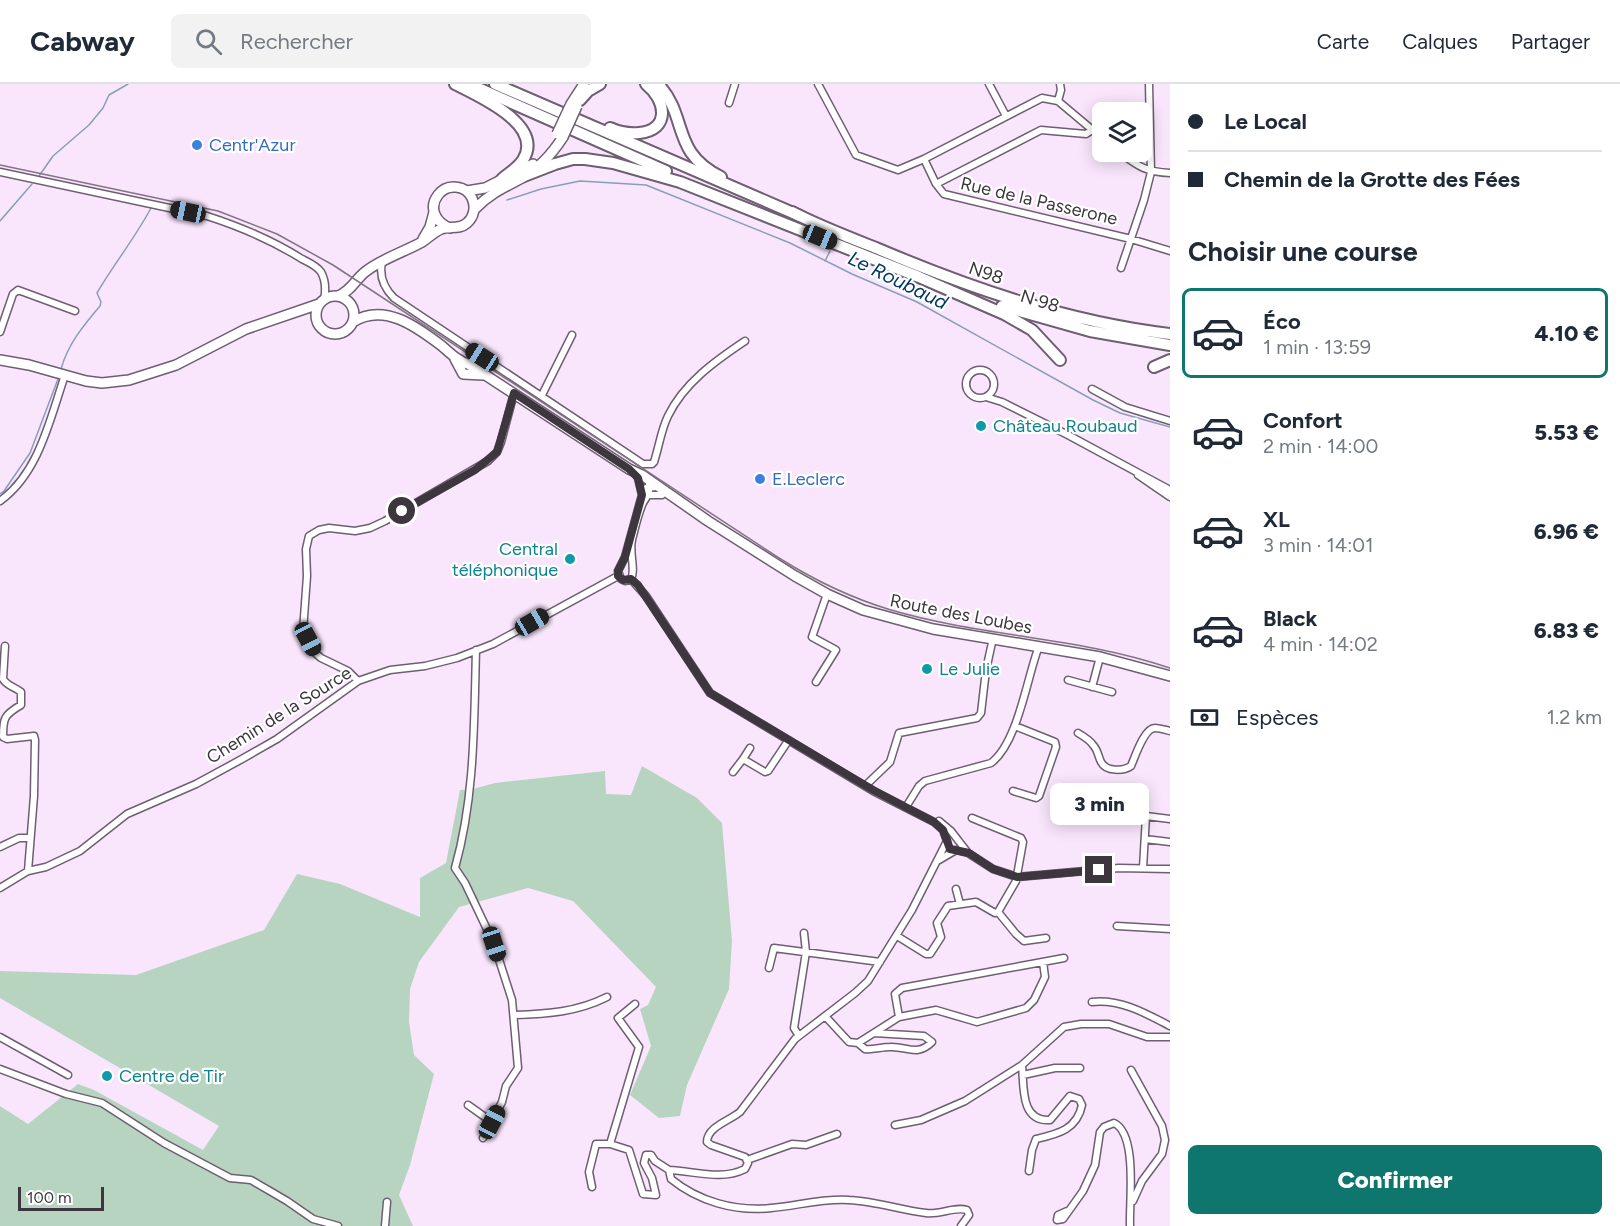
<!DOCTYPE html>
<html lang="fr">
<meta charset="utf-8">
<style>
:root{--surface:#fff;--page:#f2f2f3;--text:#1f2937;--muted:#747a83;--line:#e0e1e3;--accent:#0f766e}
body{margin:0;font-family:Figtree,sans-serif;background:var(--page);color:var(--text);height:100vh;display:flex;flex-direction:column;font-size:22px;white-space:nowrap}
*{box-sizing:border-box;margin:0}
p{font-size:20px;color:var(--muted)}
.icon{flex:none;width:33px;height:33px;fill:none;stroke:currentColor;stroke-width:2;stroke-linecap:round;stroke-linejoin:round}
.map{position:relative;flex:1;overflow:hidden}
.panel{display:flex;flex-direction:column;background:var(--surface);width:450px}
.panel>*{flex:none}
.top-card{display:grid;align-content:center;height:132px;padding:0 18px;background:var(--surface)}
.controls{position:absolute;left:1092px;top:18px;display:grid;gap:12px}
.controls a{display:grid;place-items:center;width:60px;height:60px;border-radius:9px;background:var(--surface);box-shadow:0 3px 15px #0003;font-size:30px}
.scale{position:absolute;left:18px;bottom:15px;width:86px;box-sizing:border-box;padding-left:6px;border:3px solid #3d363e;border-top:0;font-size:16px;line-height:21px;white-space:nowrap;color:#3d363e;-webkit-text-stroke:4px #fff;paint-order:stroke}
.end{position:absolute;width:27px;height:27px;margin:-14px;border:8px solid #3d363e;background:#fff;box-shadow:0 0 0 3px #fff}
.from{border-radius:50%}
.bubble{position:absolute;height:42px;border-radius:9px;background:var(--surface);box-shadow:0 3px 15px #0003;font-size:20px;font-weight:800;line-height:42px;text-align:center}
.car{position:absolute;width:18px;height:36px;margin:-18px -9px;border-radius:8px;box-shadow:0 0 4px 2px #0007;background:linear-gradient(#222 24%,#8ab4d8 0 40%,#222 0 76%,#8ab4d8 0 86%,#222 0)}
.top-card b{display:flex;align-items:center;gap:21px;height:57px;font-size:22px}
.top-card b+b{border-top:2px solid var(--line)}
.top-card i{width:15px;height:15px;background:var(--text)}
ul{padding:0;list-style:none}
li{display:flex;align-items:center;gap:18px;height:90px;margin:0 12px 9px;padding:0 6px;border:3px solid transparent;border-radius:9px}
li div{flex:1}
li b{display:block;font-size:22px}
li em{font-style:normal;font-weight:800}
li.current{border-color:var(--accent)}
li>.icon{width:54px;height:54px;stroke-width:1.5}
h2{padding:0 18px;font-size:27px;line-height:72px}
.pay{display:flex;align-items:center;gap:15px;height:66px;padding:0 18px;font-size:22px}
.pay p{margin-inline-start:auto}
.cta{display:flex;gap:12px;margin-top:auto;padding:12px 18px}
.cta a{flex:1;height:69px;border-radius:9px;background:var(--accent);color:#fff;font-size:24px;font-weight:800;line-height:69px;text-align:center}
header{display:flex;align-items:center;gap:36px;box-sizing:border-box;height:84px;padding:0 30px;background:var(--surface);border-bottom:2px solid var(--line)}
header strong{font-size:28px}
nav{display:flex;gap:33px;margin-inline-start:auto;font-size:21px}
.search{width:420px;height:54px;background:var(--page);display:flex;align-items:center;gap:15px;box-sizing:border-box;padding:0 21px;border-radius:9px;color:var(--muted);font-size:22px}
main{display:flex;flex:1;min-height:0}
.map>svg:first-child{display:block}
.green{fill:#b7d4c1}
.lines{fill:none;stroke-linecap:round;stroke-linejoin:round}
.stream{stroke:#889eb8;stroke-width:1.5}
.minor-casing{stroke:#6e5e71;stroke-width:9}
.secondary-casing{stroke:#6e5e71;stroke-width:12}
.trunk-casing{stroke:#6e5e71;stroke-width:14}
.motorway-casing{stroke:#6e5e71;stroke-width:14}
.minor{stroke:#fff;stroke-width:6}
.secondary{stroke:#fff;stroke-width:9}
.trunk{stroke:#fff;stroke-width:10}
.motorway{stroke:#fff;stroke-width:10}
.rail{stroke:#807582;stroke-width:1.5}
.secondary-bridge-casing{stroke:#6e5e71;stroke-width:12;stroke-linecap:butt}
.secondary-bridge{stroke:#fff;stroke-width:9}
.route{stroke:#3d363e;stroke-width:8}
.shop-dot{fill:#3f7fe0;stroke:#fff;stroke-width:2}
.culture-dot{fill:#0f9aa8;stroke:#fff;stroke-width:2}
.labels{text-anchor:middle;stroke-width:4.5;stroke-linejoin:round;paint-order:stroke}
.shop-label{font-size:18px;fill:#366cbe;stroke:#fff;text-anchor:start}
.street-label{font-size:18px;fill:#3d363e;stroke:#fff}
.culture-label{font-size:18px;fill:#0d838f;stroke:#fff;text-anchor:start}
.water-label{font-size:20px;font-style:italic;fill:#003963;stroke:#fff}
</style>
<header>
<strong>Cabway</strong>
<div class="search"><svg class="icon" aria-label="search" viewBox="0 0 24 24"><circle cx="10" cy="10" r="6"/><path d="M15 15l6 6"/></svg>Rechercher</div>
<nav><a>Carte</a><a>Calques</a><a>Partager</a></nav>
</header>
<main>
<div class="map">
<svg width="1170" height="1142" viewBox="0 0 1170 1142">
<rect width="100%" height="100%" fill="#f9e6fc"/>
<!-- green -->
<path class="green" d="M 642,682 L 697,714 L 722,739 L 732,857 L 729,905 L 687,1001 L 680,1032 L 659,1034 L 630,1011 L 651,962 L 640,925 L 648,921 L 656,903 L 573,817 L 528,804 L 459,823 L 419,878 L 410,905 L 409,938 L 414,971 L 434,990 L 410,1081 L 399,1111 L 413,1142 L 0,1142 L 0,1022 L 28,1040 L 78,1000 L 94,1006 L 203,1066 L 219,1042 L 0,914 L 0,887 L 136,891 L 264,846 L 297,790 L 340,800 L 420,833 L 420,794 L 446,779 L 460,706 L 473,705 L 495,699 L 605,687 L 606,710 L 631,711 Z"/>
<g class="lines">
<!-- stream -->
<path class="stream" d="M 39,92 L 53,72 L 89,41 L 103,24 L 109,11 L 128,0
M 507,116 L 541,105 L 580,97 L 646,101 L 790,159 L 852,190 L 917,218 L 1093,316 L 1120,329 L 1170,343
M 0,137 L 32,100
M 825,177 L 830,167
M 61,285 C 68,260 83,242 100,222 L 101,218 L 97,209 C 114,180 135,154 151,124
M 0,410 L 4,407 L 30,369 L 58,295"/>
<!-- minor casing -->
<g class="minor-casing">
<path id="minor" d="M 818,0 L 856,71 L 898,86 L 924,75 L 1042,14 L 1058,17 L 1102,54
M 989,0 L 1006,32
M 1058,17 L 1061,6 L 1060,0
M 729,19 L 735,0
M 1119,68 C 1138,82 1145,88 1170,89
M 924,75 L 936,100 L 944,110 L 1131,155 L 1170,167
M 0,88 L 207,132 C 241,143 272,156 302,175 C 308,178 317,182 321,188 C 326,197 326,206 324,216
M 936,100 L 1041,46 L 1086,50 L 1092,46
M 382,178 C 379,192 384,204 394,214 L 643,380 L 652,380 L 654,378 C 659,363 661,346 668,332 C 684,299 715,277 745,257
M 1121,184 L 1144,116 L 1151,88 L 1149,0
M 0,248 L 13,210 L 18,206 L 75,227
M966 300a14 14 0 1 1 28 0a14 14 0 1 1-28 0Z
M 1092,305 L 1125,323 L 1170,337
M 542,311 L 572,251
M 986,313 L 1002,318 L 1068,351 L 1170,406
M 1138,391 L 1170,413
M 638,394 L 642,411
M 649,411 L 662,411
M 0,417 C 39,389 50,335 65,291
M 631,495 L 646,512 L 710,609 L 873,707 L 934,738 L 943,746 L 947,757 L 912,826 L 868,897 L 855,909 L 795,955 L 740,1028 C 729,1037 707,1043 707,1058 L 711,1061 L 745,1073 L 748,1079 L 745,1085 C 721,1097 695,1087 669,1086 L 671,1095 C 698,1117 735,1128 771,1124 C 796,1122 823,1114 849,1116 C 875,1117 900,1126 926,1129 C 940,1131 955,1122 967,1126 L 969,1131 L 961,1142
M 631,495 L 625,497 L 621,495 L 618,487 L 625,473 L 642,411 L 646,404 L 656,403
M 631,495 C 636,486 629,469 632,456 C 635,444 638,430 643,419 C 647,412 650,410 649,401
M 5,562 L 3,595 C 7,602 15,603 21,608 L 21,621 C 4,631 3,634 3,653 L 7,655 L 34,652 L 35,656 L 34,712 L 28,787
M 476,566 C 474,639 475,713 455,784 L 465,799 L 494,860 L 512,916 L 518,984 L 506,1002 L 502,1018 L 483,1054
M 1068,596 L 1112,608
M 358,597 L 348,587 L 321,574 L 313,567 L 303,547 L 307,492 L 306,465 L 309,452 L 319,446 L 329,444 L 355,447 L 370,444 L 385,437 L 488,377 L 497,368 L 501,358 L 514,309
M 816,598 L 836,566 L 812,553 L 827,510
M 1092,603 L 1100,573
M 1078,649 C 1083,652 1090,656 1093,661 C 1098,666 1098,672 1101,678 C 1106,688 1124,687 1131,682 C 1135,673 1144,644 1155,644 C 1159,644 1166,646 1170,647
M 750,664 L 743,675 L 765,688 L 768,687 L 788,657
M 733,688 L 743,675
M 865,702 L 890,678 L 899,649 L 977,634 L 981,629 L 986,586 L 993,554
M 1013,707 L 1036,714 L 1039,712 L 1056,663 L 1055,658 L 1015,642
M 906,723 L 919,702 L 925,697 L 991,679 C 1018,659 1027,593 1039,562
M 1117,729 L 1146,732 L 1143,784
M 1146,732 L 1170,735
M 939,737 L 951,747 L 968,769 L 993,785 L 1017,793 L 1119,784 L 1170,785
M 1145,755 L 1170,758
M 0,763 L 19,754 L 30,754
M 939,776 L 956,766 L 968,769
M 0,804 L 28,787 L 46,783 L 80,767 L 127,730 L 196,700 L 242,675 L 277,655 L 358,597 L 390,586 L 425,582 L 457,574 L 493,560 L 618,492
M 956,805 L 960,820
M 998,828 L 1016,850 L 1024,857 L 1046,854
M 1117,842 L 1170,845
M 897,852 L 926,870 L 930,870 L 941,853 L 937,839 L 948,822 L 976,818 L 995,829 L 998,828 L 1016,797 L 1023,758 L 1021,754 L 972,734
M 769,884 L 774,864 L 880,878
M 1092,918 C 1121,915 1145,929 1170,942
M 514,931 C 548,930 577,928 607,913
M 825,932 L 849,958 L 858,959 L 899,933 L 936,926 L 977,938 L 1026,924 L 1034,916 L 1045,893 L 1043,878
M 899,933 L 895,910 L 902,904 L 1064,874
M 799,952 L 794,944 L 806,868 L 804,849
M 0,953 L 68,991
M 858,959 L 865,965 C 873,966 881,963 890,963 C 907,962 917,973 932,958 L 924,952 L 874,949
M 1022,981 C 1024,1002 1020,1038 1050,1036 L 1070,1012 L 1079,1015 L 1082,1021 C 1077,1046 1057,1050 1036,1055 L 1032,1066 L 1029,1087
M 0,985 L 66,1010 L 102,1019 L 164,1059 L 230,1094 L 251,1096 L 287,1117 L 313,1135 L 338,1142
M 1131,986 L 1162,1042 L 1165,1056 L 1162,1070 L 1142,1097 L 1133,1117
M 1023,991 L 1055,984 L 1080,984
M 468,1021 L 492,1038
M 895,1041 L 921,1036 L 965,1017 L 1022,981 L 1064,943 L 1081,940 L 1109,940 L 1147,953 L 1170,953
M 610,1060 L 639,963 L 618,934 L 635,920
M 747,1076 L 792,1060 L 806,1061 L 837,1050
M 592,1103 L 589,1088 L 596,1060 L 610,1060 L 629,1066 L 643,1110 L 656,1111 L 652,1094 L 644,1079 L 646,1071 L 651,1071 L 655,1077 L 669,1086
M 1067,1127 L 1058,1131 L 1057,1136 L 1063,1135 L 1083,1107 L 1095,1081 L 1100,1048 L 1104,1043 L 1114,1039 C 1138,1050 1129,1119 1130,1142
M 385,1142 L 387,1118"/>
</g>
<!-- secondary casing -->
<g class="secondary-casing">
<path id="secondary" d="M 571,20 L 584,0
M 467,107 L 485,104 L 533,80
M 475,125 C 489,110 505,103 522,94 C 540,84 552,70 563,53
M 423,155 L 430,143 L 434,128
M 338,212 C 351,207 355,196 365,188 C 381,175 404,168 422,158 C 428,154 434,148 441,145 C 450,142 459,146 467,139 C 474,133 476,123 472,114 C 466,101 447,99 438,111 C 428,124 436,139 450,144
M316 231a19 19 0 1 1 38 0a19 19 0 1 1-38 0Z
M 353,238 C 384,218 417,243 442,262 C 451,270 458,277 470,281 L 629,385 L 642,391 L 708,437 L 795,492 L 827,510 L 863,526 L 933,545 L 1100,573 L 1170,592
M 455,275 L 463,290 L 483,291
M 0,276 L 29,281 L 86,297 L 102,299 L 129,296 L 176,281 L 246,245 L 319,220"/>
</g>
<!-- trunk casing -->
<g class="trunk-casing">
<path id="trunk" d="M 469,0 L 666,87
M 658,0 C 689,33 670,68 721,93
M 524,92 L 555,80 L 573,75 L 585,75 L 613,79 L 680,98 L 919,193 L 1004,230 L 1032,246 L 1060,276
M 792,128 C 819,142 848,153 876,164 C 970,204 1068,238 1170,250
M 1002,222 L 1090,247 L 1170,261
M 1154,283 L 1170,276"/>
</g>
<!-- motorway casing -->
<g class="motorway-casing">
<path id="motorway" d="M 455,0 C 479,12 545,41 523,76 C 518,84 509,89 502,95
M 495,0 L 800,132
M 580,16 L 588,7 L 600,0
M 610,44 C 619,48 629,50 639,49 C 671,46 666,16 646,0"/>
</g>
<!-- minor -->
<use href="#minor" class="minor"/>
<!-- secondary -->
<use href="#secondary" class="secondary"/>
<!-- trunk -->
<use href="#trunk" class="trunk"/>
<!-- motorway -->
<use href="#motorway" class="motorway"/>
<!-- rail -->
<path class="rail" d="M 0,81 L 218,127 L 277,150 L 333,181 L 779,474 C 814,496 851,514 891,526 C 983,553 1080,553 1170,584"/>
<!-- secondary-bridge casing -->
<g class="secondary-bridge-casing">
<path id="secondary-bridge" d="M 557,50 L 570,22
M 563,53 L 577,22"/>
</g>
<!-- secondary-bridge -->
<use href="#secondary-bridge" class="secondary-bridge"/>
</g>
<g class="lines">
<!-- route -->
<path class="route" d="M 402,427 L 475,386 L 497,368 L 514,309 L 629,385 L 638,394 L 642,411 L 625,473 L 618,487 L 618,492 L 623,496 L 631,495 L 638,501 L 710,609 L 873,706 L 934,738 L 943,746 L 950,765 L 969,769 L 993,785 L 1017,793 L 1099,786"/>
</g>
<!-- markers -->
<g class="shop-dot">
<circle cx="197" cy="61" r="6"/>
<circle cx="760" cy="395" r="6"/>
</g>
<g class="culture-dot">
<circle cx="981" cy="342" r="6"/>
<circle cx="570" cy="475" r="6"/>
<circle cx="927" cy="585" r="6"/>
<circle cx="107" cy="992" r="6"/>
</g>
<g class="labels">
<!-- shop labels -->
<g class="shop-label">
<text x="209" y="67">Centr'Azur</text>
<text x="772" y="401">E.Leclerc</text>
</g>
<!-- street labels -->
<g class="street-label">
<text transform="translate(1039 117) rotate(13)" y="6">Rue de la Passerone</text>
<text transform="translate(986 189) rotate(19)" y="6">N98</text>
<text transform="translate(1040 217) rotate(17)" y="6">N 98</text>
<text transform="translate(961 530) rotate(11)" y="6">Route des Loubes</text>
<text transform="translate(279 631) rotate(-32)" y="6">Chemin de la Source</text>
</g>
<!-- culture labels -->
<g class="culture-label">
<text x="993" y="348">Château Roubaud</text>
<text x="558" y="471" text-anchor="end">Central<tspan x="558" dy="21">téléphonique</tspan></text>
<text x="939" y="591">Le Julie</text>
<text x="119" y="998">Centre de Tir</text>
</g>
<!-- water labels -->
<g class="water-label">
<text transform="translate(898 196) rotate(26)" y="7">Le Roubaud</text>
</g>
</g>
</svg>
<div class="controls">
<a><svg class="icon" aria-label="layers" viewBox="0 0 24 24"><path d="M12 4l9 5-9 5-9-5zM3 14l9 5 9-5"/></svg></a>
</div>
<div class="scale">100 m</div>
<i class="end from" style="left:402px;top:427px"></i>
<i class="end" style="left:1099px;top:786px"></i>
<div class="bubble" style="left:1050px;top:699px;width:99px">3 min</div>
<i class="car" style="left:188px;top:128px;rotate:282deg"></i>
<i class="car" style="left:820px;top:153px;rotate:112deg"></i>
<i class="car" style="left:482px;top:273px;rotate:302deg"></i>
<i class="car" style="left:532px;top:538px;rotate:60deg"></i>
<i class="car" style="left:308px;top:555px;rotate:152deg"></i>
<i class="car" style="left:494px;top:860px;rotate:162deg"></i>
<i class="car" style="left:492px;top:1038px;rotate:28deg"></i>
</div>
<section class="panel">
<div class="top-card">
<b><i class="from"></i>Le Local</b>
<b><i></i>Chemin de la Grotte des Fées</b>
</div>
<h2>Choisir une course</h2>
<ul>
<li class="current"><svg class="icon" aria-label="car" viewBox="0 0 24 24"><path d="M5 17H2v-5l4-1 3-4h7l3 4 3 1v5h-3M9 17h6M6 11h13"/><circle cx="7" cy="17" r="2"/><circle cx="17" cy="17" r="2"/></svg><div><b>Éco</b><p>1 min · 13:59</p></div><em>4.10 €</em></li>
<li><svg class="icon" aria-label="car" viewBox="0 0 24 24"><path d="M5 17H2v-5l4-1 3-4h7l3 4 3 1v5h-3M9 17h6M6 11h13"/><circle cx="7" cy="17" r="2"/><circle cx="17" cy="17" r="2"/></svg><div><b>Confort</b><p>2 min · 14:00</p></div><em>5.53 €</em></li>
<li><svg class="icon" aria-label="car" viewBox="0 0 24 24"><path d="M5 17H2v-5l4-1 3-4h7l3 4 3 1v5h-3M9 17h6M6 11h13"/><circle cx="7" cy="17" r="2"/><circle cx="17" cy="17" r="2"/></svg><div><b>XL</b><p>3 min · 14:01</p></div><em>6.96 €</em></li>
<li><svg class="icon" aria-label="car" viewBox="0 0 24 24"><path d="M5 17H2v-5l4-1 3-4h7l3 4 3 1v5h-3M9 17h6M6 11h13"/><circle cx="7" cy="17" r="2"/><circle cx="17" cy="17" r="2"/></svg><div><b>Black</b><p>4 min · 14:02</p></div><em>6.83 €</em></li>
</ul>
<div class="pay"><svg class="icon" aria-label="cash" viewBox="0 0 24 24"><path d="M3 7h18v10H3z"/><circle cx="12" cy="12" r="2"/></svg>Espèces<p>1.2 km</p></div>
<div class="cta"><a>Confirmer</a></div>
</section>
</main>
